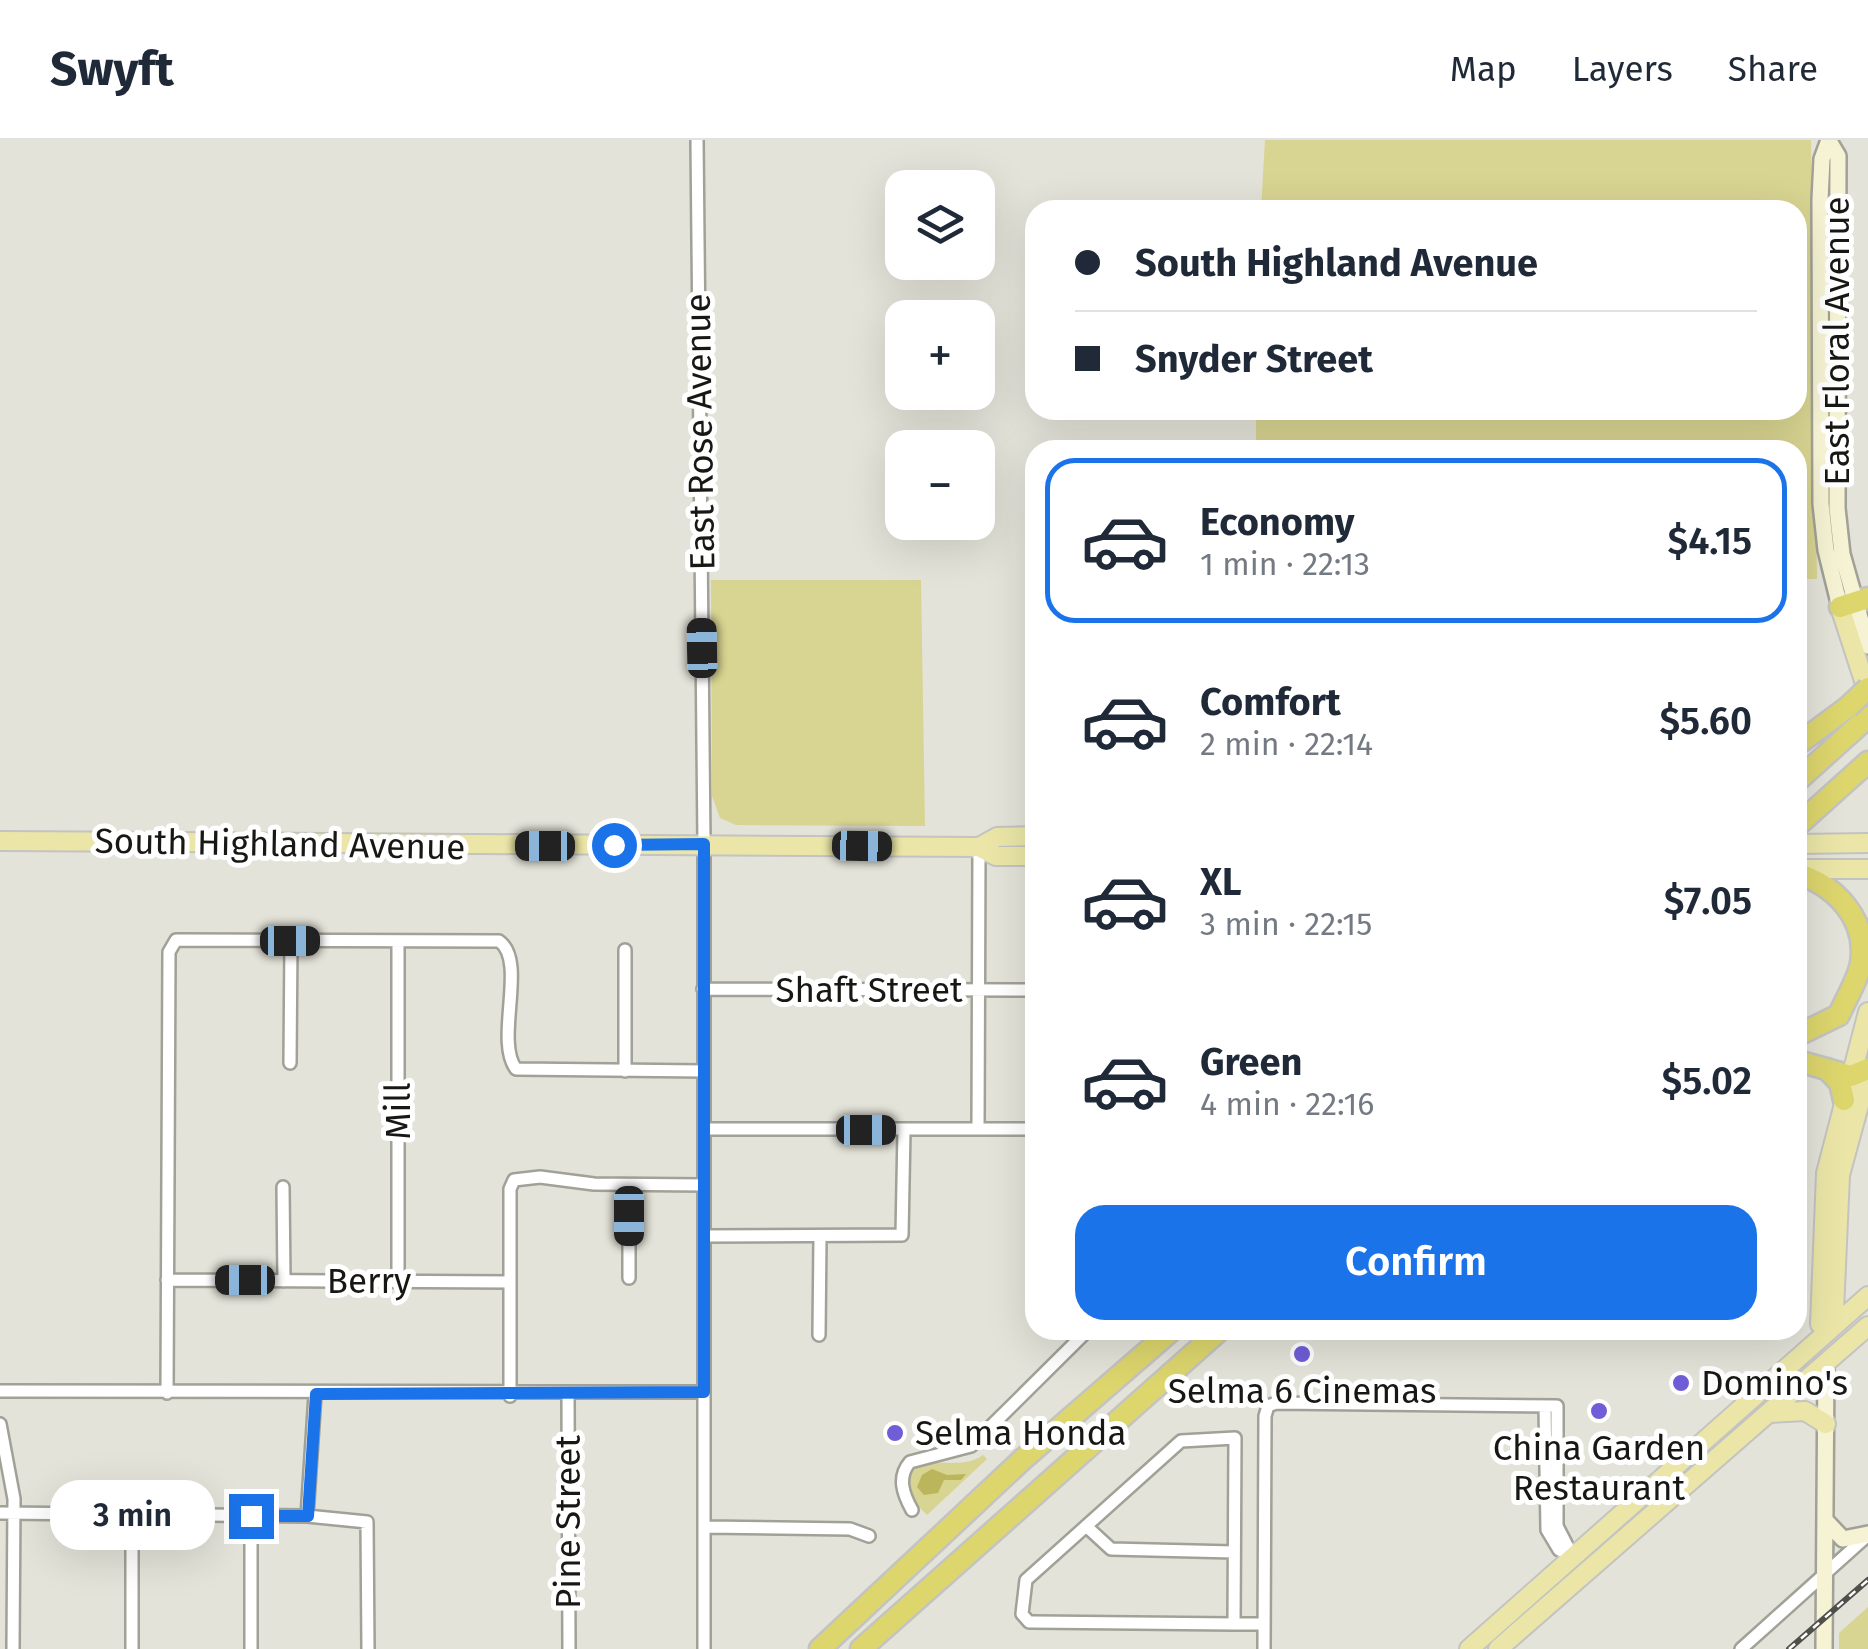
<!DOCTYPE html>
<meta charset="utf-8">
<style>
:root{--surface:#fff;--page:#f6f6f7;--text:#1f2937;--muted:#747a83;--line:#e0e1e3;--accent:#1a73e8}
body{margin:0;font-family:"Fira Sans",sans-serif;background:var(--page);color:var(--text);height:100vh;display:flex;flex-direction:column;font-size:38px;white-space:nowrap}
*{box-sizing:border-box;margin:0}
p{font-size:32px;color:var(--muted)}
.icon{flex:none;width:55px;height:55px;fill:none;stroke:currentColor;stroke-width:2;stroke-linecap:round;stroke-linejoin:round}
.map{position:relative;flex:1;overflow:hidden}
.details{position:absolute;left:1025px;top:300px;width:782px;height:900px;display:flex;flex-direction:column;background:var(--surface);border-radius:30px;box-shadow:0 10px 40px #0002}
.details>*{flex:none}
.top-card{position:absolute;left:1025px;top:60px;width:782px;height:220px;border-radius:30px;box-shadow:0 10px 40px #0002;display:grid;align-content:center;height:220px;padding:0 50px;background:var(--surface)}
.buttons{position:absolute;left:885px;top:30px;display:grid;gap:20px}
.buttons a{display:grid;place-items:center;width:110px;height:110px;border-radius:20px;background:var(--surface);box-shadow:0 10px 40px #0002;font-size:50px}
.end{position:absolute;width:45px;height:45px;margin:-22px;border:12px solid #1a73e8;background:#fff;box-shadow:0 0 0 5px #fff}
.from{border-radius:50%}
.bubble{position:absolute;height:70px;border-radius:30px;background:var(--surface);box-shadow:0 10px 40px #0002;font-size:32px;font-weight:600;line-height:70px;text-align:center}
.car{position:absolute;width:30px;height:60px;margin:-30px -15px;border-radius:12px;box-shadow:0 0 8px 2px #0007;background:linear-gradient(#222 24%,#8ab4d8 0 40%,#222 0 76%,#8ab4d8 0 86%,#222 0)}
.top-card b{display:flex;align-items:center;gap:35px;height:95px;font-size:38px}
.top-card b+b{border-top:2px solid var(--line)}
.top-card i{width:25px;height:25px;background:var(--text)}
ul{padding:18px 0 0;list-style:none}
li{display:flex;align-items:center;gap:30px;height:165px;margin:0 20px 15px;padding:0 30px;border:5px solid transparent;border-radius:30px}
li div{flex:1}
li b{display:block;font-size:38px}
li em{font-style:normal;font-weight:600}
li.selected{border-color:var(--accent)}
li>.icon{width:90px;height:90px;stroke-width:1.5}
.action{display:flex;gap:20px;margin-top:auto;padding:20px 50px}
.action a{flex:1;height:115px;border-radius:30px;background:var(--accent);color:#fff;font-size:40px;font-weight:600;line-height:115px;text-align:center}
header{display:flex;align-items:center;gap:60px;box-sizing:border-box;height:140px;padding:0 50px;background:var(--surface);border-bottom:2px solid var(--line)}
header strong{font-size:48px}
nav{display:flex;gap:55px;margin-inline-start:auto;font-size:35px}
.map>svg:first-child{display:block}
.green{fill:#d8d491}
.water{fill:#bbb55c}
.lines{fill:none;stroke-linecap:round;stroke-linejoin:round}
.street-casing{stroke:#a1a197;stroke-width:16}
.secondary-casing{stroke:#a1a197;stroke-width:20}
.primary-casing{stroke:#c3c3c2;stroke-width:22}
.highway-casing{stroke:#c3c3c2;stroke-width:25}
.street{stroke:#fff;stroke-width:11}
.secondary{stroke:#f5f3d3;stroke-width:15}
.primary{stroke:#ebe6a7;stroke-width:18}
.highway{stroke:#ddd66d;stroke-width:20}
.rail-casing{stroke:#50504b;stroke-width:6}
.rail{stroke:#fff;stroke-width:2.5;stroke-dasharray:8;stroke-linecap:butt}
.highway-bridge-casing{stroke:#c3c3c2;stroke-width:25;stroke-linecap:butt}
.highway-bridge{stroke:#ddd66d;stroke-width:20}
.route{stroke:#1a73e8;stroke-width:12}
.poi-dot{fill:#6f5ed8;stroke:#fff;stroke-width:4}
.labels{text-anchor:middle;stroke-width:10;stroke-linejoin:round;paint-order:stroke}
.street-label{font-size:35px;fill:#171714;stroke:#fff}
.poi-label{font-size:35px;fill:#171714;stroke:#fff;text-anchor:start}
</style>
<header>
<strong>Swyft</strong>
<nav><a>Map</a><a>Layers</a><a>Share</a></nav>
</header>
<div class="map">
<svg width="1868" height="1509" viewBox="0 0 1868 1509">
<rect width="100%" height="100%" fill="#e3e3d9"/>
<!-- green -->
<path class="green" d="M 1265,0 L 1811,0 L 1817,439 L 1798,439 L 1798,310 L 1256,310 L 1256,270 L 1798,270 L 1798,70 L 1261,70 Z
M 711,440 L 921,440 L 925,686 L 736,685 L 720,678 L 712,656 Z
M 983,1315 L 987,1319 L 927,1375 L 906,1354 L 906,1333 C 929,1313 959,1332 983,1315 Z
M 1868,1467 L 1868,1509 L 1839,1509 L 1839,1493 Z"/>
<!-- water -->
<path class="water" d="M 932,1329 L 947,1335 L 966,1334 L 961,1340 L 944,1340 L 938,1353 L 924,1355 L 917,1347 L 922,1335 Z"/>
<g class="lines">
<!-- street casing -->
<g class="street-casing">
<path id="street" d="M 697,0 L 704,704 L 704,1509
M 398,801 L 398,1142
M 625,810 L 625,931
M 703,849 L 1035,850
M 290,923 L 291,801
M 978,988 L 979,707
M 704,989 L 1035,989
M 283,1047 L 284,1141
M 704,1096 L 902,1095 L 904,990
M 629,1138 L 629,1046
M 167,1140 L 510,1142
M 819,1195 L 820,1097
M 0,1251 L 704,1252
M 167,1253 L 169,812 L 176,800 L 499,801 C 528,821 494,900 516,929 L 704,931
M 568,1255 L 569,1509
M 510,1256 L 510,1049 L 514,1040 L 540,1037 L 594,1044 L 704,1045
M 1545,1266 L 1547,1390 L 1559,1410 L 1573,1416
M 0,1284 L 14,1359 L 13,1509
M 912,1370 C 903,1354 897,1337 910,1322 L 971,1306 L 1088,1190
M 0,1373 L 307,1376 L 367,1382 L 368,1509
M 251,1376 L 251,1509
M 307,1376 L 315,1255
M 1086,1386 L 1111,1409 L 1234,1412
M 705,1387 L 850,1389 L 869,1396
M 1234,1484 L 1235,1298 L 1181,1301 L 1026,1440 L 1022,1474 L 1029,1482 L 1033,1482 L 1234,1484 L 1264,1484
M 132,1509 L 132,1374
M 1264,1509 L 1265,1276 L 1268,1266 L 1276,1263 L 1557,1266 L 1557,1386 L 1574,1419
M 1741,1509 L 1868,1395"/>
</g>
<!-- secondary casing -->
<g class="secondary-casing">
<path id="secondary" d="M 1829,0 L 1822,19 L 1820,60 L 1821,364 L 1826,410 L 1840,467
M 1829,1 L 1838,16 L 1837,368 L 1842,414 L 1868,506
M 1825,1380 L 1843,1399 L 1868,1394
M 1824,1509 L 1826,1223"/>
</g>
<!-- primary casing -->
<g class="primary-casing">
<path id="primary" d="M 1840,467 L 1868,553
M 0,701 L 979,707 L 996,716 L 1035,716
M 1798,704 L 1868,703
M 979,707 L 997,697 L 1035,696
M 1798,729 L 1868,729
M 1827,1190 L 1820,1184 L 1826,1033 L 1868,872
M 1827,1192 L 1834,1171 L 1840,1035 L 1868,932
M 1769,1273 L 1805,1271 L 1826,1284
M 1469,1509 L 1868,1156
M 1498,1509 L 1868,1186"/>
</g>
<!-- highway casing -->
<g class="highway-casing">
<path id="highway" d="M 1840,467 L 1868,458
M 1798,604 L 1848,567
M 1798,640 L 1868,577
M 1798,685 L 1868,622
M 1798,734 C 1834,745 1868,778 1861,823 C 1858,840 1846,858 1839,875 L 1798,895
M 1798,921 L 1851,936 L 1868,929
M 1827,929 L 1840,943 L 1844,960
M 820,1509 L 1022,1320 L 1172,1190
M 861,1509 L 1220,1190"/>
</g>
<!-- street -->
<use href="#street" class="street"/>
<!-- secondary -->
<use href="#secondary" class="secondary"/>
<!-- primary -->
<use href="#primary" class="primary"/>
<!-- highway -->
<use href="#highway" class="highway"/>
<!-- rail casing -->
<g class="rail-casing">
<path id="rail" d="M 1789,1509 L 1868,1440"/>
</g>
<!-- rail -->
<use href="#rail" class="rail"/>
<!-- highway-bridge casing -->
<g class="highway-bridge-casing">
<path id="highway-bridge" d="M 1848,567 L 1868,548"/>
</g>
<!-- highway-bridge -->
<use href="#highway-bridge" class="highway-bridge"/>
</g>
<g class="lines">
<!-- route -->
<path class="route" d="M 251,1376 L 308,1376 L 316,1254 L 704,1252 L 704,704 L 614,705"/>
</g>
<!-- markers -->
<g class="poi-dot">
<circle cx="1302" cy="1214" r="10"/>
<circle cx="1681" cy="1243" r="10"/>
<circle cx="1599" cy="1271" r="10"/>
<circle cx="895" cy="1293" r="10"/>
</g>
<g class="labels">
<!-- street labels -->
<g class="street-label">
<text transform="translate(1837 201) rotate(-90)" y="12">East Floral Avenue</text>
<text transform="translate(700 292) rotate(-91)" y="12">East Rose Avenue</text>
<text transform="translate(280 704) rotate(1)" y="12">South Highland Avenue</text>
<text x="869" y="862">Shaft Street</text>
<text transform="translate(398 971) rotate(-90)" y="12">Mill</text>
<text x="369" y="1153">Berry</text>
<text transform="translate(568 1382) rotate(-90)" y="12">Pine Street</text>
</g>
<!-- poi labels -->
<g class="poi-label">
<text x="1701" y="1255">Domino's</text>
<text x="1302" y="1263" text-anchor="middle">Selma 6 Cinemas</text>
<text x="915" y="1305">Selma Honda</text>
<text x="1599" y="1320" text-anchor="middle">China Garden<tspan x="1599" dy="40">Restaurant</tspan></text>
</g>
</g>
</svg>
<div class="buttons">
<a><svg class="icon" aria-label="layers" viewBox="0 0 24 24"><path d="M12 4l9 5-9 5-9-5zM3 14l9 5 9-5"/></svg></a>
<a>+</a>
<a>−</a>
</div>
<i class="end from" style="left:614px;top:705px"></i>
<i class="end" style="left:251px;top:1376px"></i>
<div class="bubble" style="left:50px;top:1340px;width:165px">3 min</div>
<i class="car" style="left:702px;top:508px;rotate:359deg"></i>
<i class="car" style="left:545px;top:706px;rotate:270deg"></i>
<i class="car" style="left:862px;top:706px;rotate:91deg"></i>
<i class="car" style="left:290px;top:801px;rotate:90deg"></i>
<i class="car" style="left:866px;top:990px;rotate:90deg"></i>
<i class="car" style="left:629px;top:1076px;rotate:180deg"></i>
<i class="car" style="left:245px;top:1140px;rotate:270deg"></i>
<div class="top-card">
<b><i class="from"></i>South Highland Avenue</b>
<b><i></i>Snyder Street</b>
</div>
<section class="details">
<ul>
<li class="selected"><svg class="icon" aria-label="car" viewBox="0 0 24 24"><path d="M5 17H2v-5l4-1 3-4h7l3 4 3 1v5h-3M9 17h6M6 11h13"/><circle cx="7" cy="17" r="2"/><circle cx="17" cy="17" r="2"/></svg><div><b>Economy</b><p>1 min · 22:13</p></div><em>$4.15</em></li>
<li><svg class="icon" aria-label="car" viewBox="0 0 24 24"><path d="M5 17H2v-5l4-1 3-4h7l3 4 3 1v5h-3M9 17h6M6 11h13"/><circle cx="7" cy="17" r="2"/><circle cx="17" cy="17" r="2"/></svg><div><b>Comfort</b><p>2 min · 22:14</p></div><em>$5.60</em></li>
<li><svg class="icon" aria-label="car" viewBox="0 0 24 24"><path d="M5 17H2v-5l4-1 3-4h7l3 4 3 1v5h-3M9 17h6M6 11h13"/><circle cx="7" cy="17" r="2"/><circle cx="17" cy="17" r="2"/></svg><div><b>XL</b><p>3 min · 22:15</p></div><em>$7.05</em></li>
<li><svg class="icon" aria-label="car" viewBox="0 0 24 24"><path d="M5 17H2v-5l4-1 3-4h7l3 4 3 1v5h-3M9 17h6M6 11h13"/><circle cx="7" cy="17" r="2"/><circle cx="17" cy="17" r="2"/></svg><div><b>Green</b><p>4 min · 22:16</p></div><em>$5.02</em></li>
</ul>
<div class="action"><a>Confirm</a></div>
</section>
</div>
